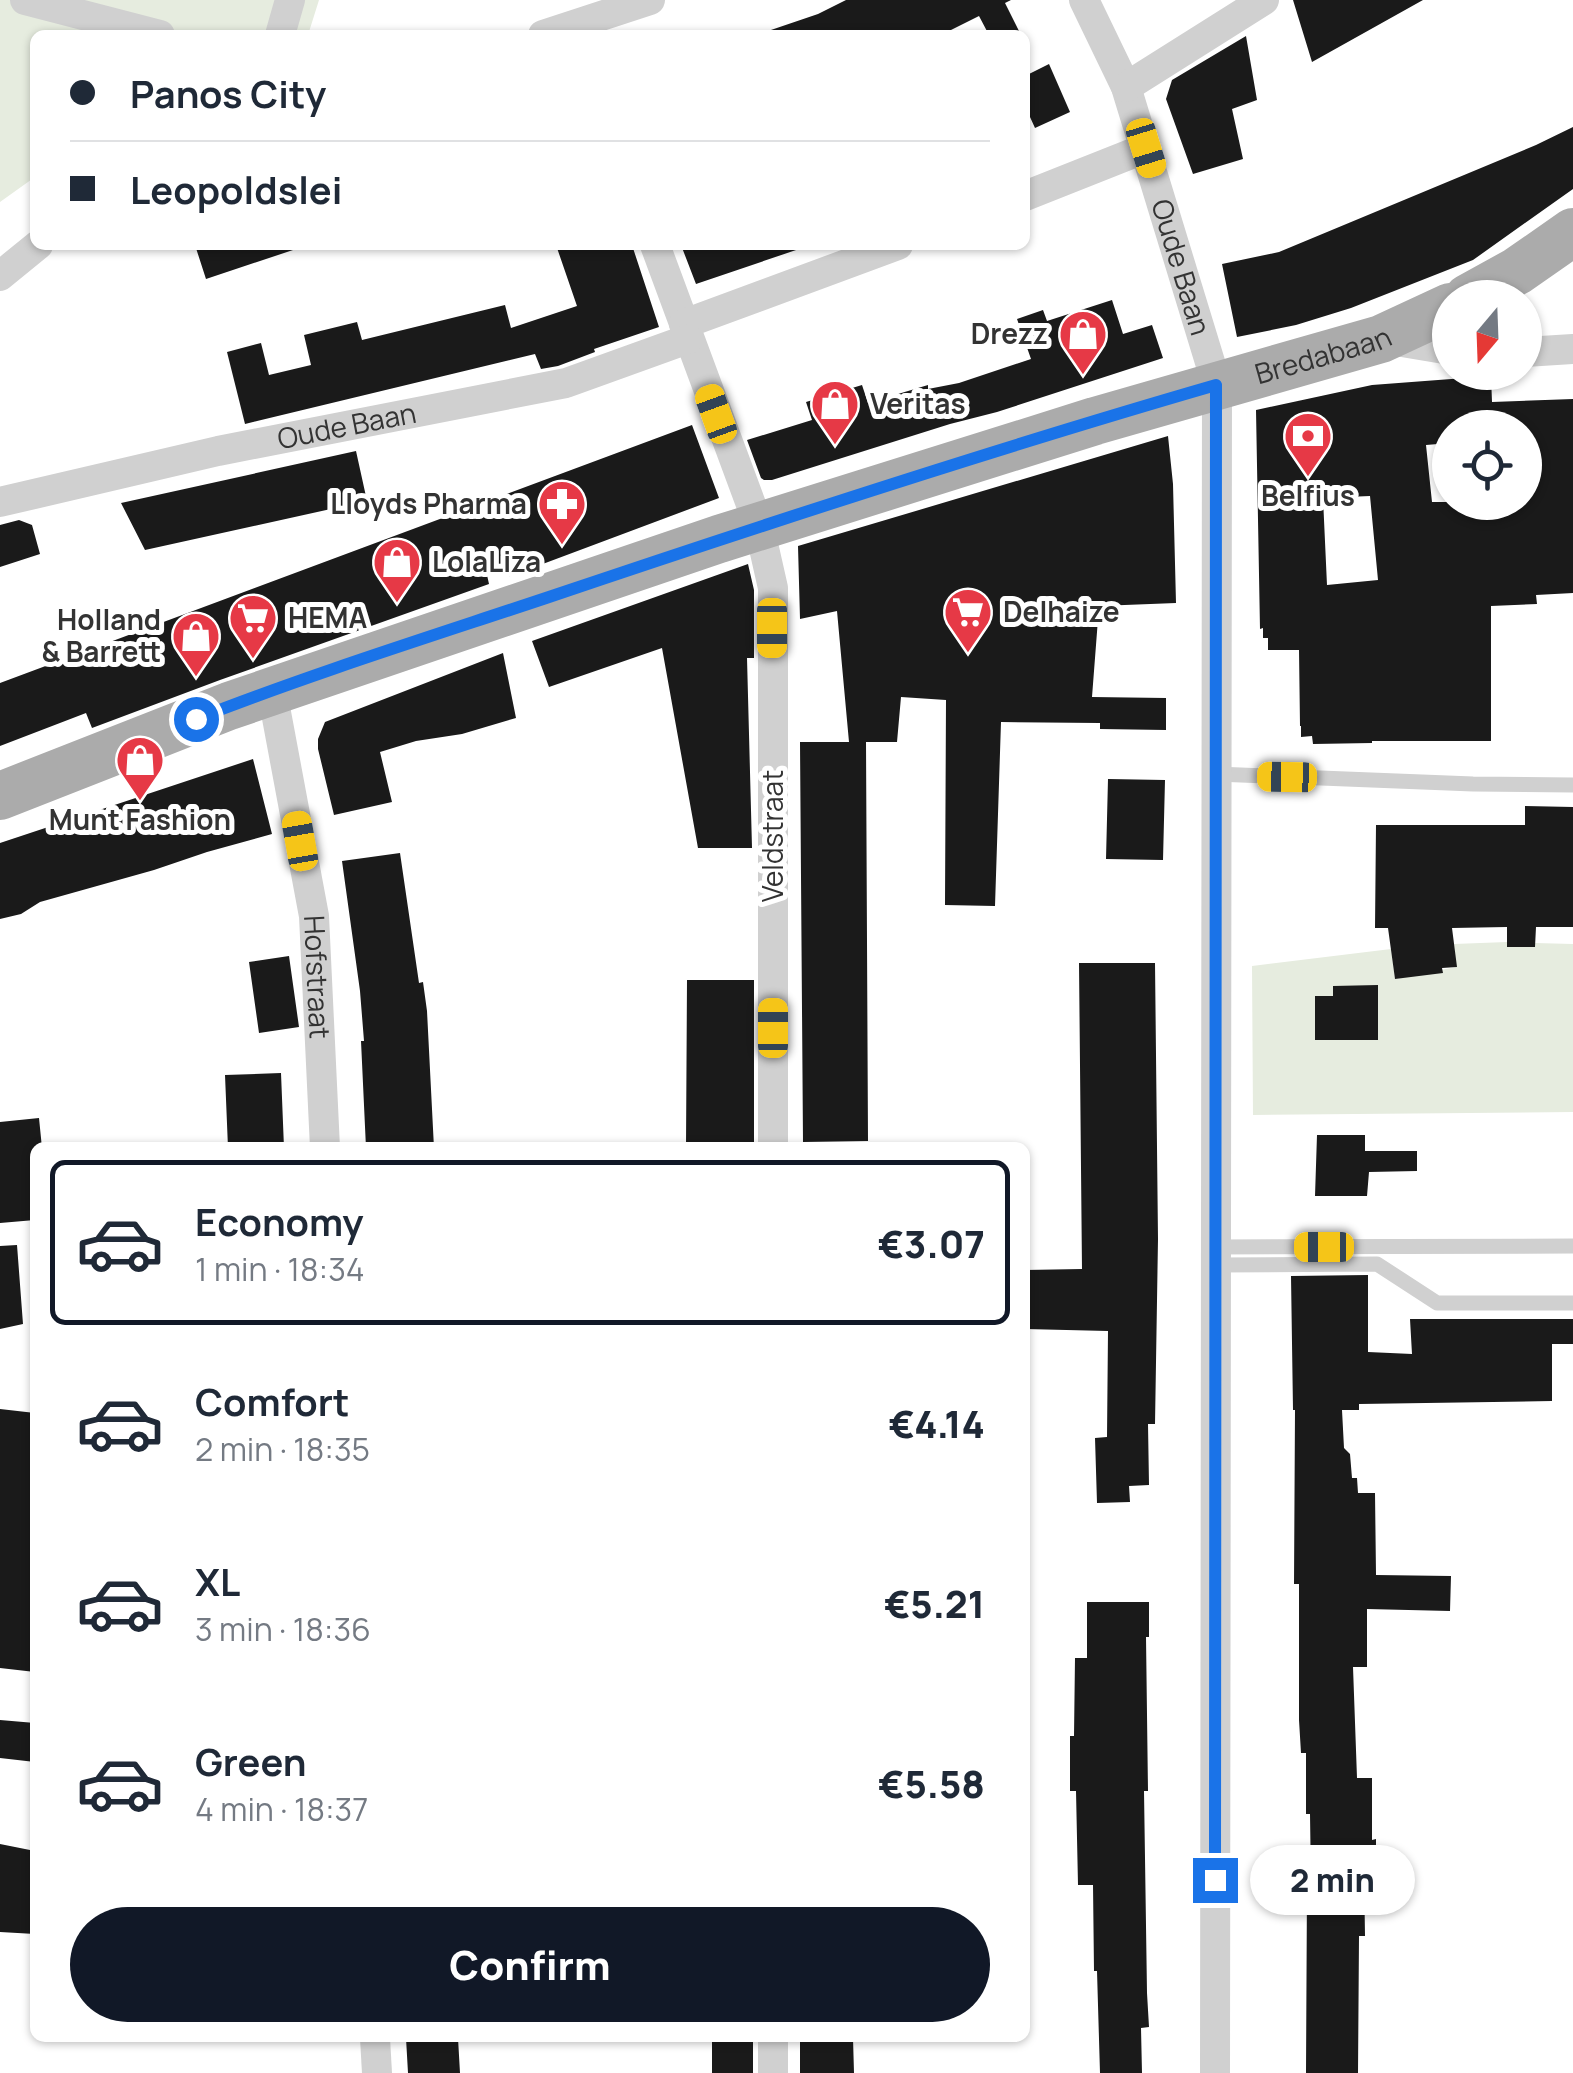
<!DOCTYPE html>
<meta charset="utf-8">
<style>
:root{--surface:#fff;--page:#f6f6f7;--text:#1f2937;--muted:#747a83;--line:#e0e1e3;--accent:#111827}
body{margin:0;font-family:Manrope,sans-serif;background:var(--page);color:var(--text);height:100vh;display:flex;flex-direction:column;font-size:38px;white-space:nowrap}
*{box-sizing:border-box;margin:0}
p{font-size:32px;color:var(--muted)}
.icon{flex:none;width:55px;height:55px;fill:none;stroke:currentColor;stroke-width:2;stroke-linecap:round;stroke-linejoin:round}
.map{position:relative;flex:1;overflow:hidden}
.details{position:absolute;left:30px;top:1142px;width:1000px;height:900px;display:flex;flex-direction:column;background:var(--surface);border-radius:15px;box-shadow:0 2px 8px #0004}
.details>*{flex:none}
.hud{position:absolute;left:30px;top:30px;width:1000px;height:220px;border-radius:15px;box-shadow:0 2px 8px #0004;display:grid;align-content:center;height:220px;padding:0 40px;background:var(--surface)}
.needle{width:65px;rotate:199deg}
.controls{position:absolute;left:1432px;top:280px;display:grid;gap:20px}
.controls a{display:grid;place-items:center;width:110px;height:110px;border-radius:50%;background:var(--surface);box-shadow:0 2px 8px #0004;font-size:50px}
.end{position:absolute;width:45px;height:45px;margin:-22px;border:12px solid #1a73e8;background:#fff;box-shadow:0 0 0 5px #fff}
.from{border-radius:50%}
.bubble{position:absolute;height:70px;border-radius:35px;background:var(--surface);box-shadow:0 2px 8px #0004;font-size:32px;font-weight:800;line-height:70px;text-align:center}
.car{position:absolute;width:30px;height:60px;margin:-30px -15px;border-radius:12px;box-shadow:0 0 8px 2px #0007;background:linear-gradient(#f5c518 24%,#345 0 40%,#f5c518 0 76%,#345 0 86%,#f5c518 0)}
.hud b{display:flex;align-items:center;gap:35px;height:95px;font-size:38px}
.hud b+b{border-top:2px solid var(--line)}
.hud i{width:25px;height:25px;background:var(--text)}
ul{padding:18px 0 0;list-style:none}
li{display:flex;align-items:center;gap:30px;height:165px;margin:0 20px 15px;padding:0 20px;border:5px solid transparent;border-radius:15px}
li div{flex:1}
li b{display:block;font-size:38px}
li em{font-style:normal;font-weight:800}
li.current{border-color:var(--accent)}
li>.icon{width:90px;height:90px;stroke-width:1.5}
.button{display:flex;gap:20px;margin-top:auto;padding:20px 40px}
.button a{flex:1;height:115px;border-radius:60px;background:var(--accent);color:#fff;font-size:40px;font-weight:800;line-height:115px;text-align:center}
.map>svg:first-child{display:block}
.green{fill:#e6ecdf}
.building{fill:#1a1a1a;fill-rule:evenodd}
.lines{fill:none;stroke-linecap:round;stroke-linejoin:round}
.lane{stroke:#d0d0d0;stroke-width:15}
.street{stroke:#d0d0d0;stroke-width:30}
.primary{stroke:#ababab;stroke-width:48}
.route{stroke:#1a73e8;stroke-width:12}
.labels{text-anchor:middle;stroke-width:10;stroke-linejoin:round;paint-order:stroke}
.street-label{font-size:28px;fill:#333;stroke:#fff}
.poi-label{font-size:28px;font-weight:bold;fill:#333;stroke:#fff;text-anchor:start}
</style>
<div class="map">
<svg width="1573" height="2073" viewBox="0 0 1573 2073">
<rect width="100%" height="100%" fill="#fff"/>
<!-- green -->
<path class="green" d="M 0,0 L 319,0 L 308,35 L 35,35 L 35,177 L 0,202 Z
M 1507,942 L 1508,947 L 1534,947 L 1535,943 L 1573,944 L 1573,1112 L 1253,1115 L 1252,966 L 1391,949 L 1395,979 L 1456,967 L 1454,944 Z"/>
<!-- building -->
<path class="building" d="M 846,0 L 1011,0 L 1005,3 L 1021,35 L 989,35 L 979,16 L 941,35 L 769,35 L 768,31 L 818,14 Z
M 1293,0 L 1423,0 L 1312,62 Z
M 1246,36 L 1257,100 L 1232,109 L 1243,159 L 1193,174 L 1166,99 L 1172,80 Z
M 1049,64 L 1070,112 L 1035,128 L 1025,106 L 1025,76 Z
M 1573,127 L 1573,189 L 1473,260 L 1351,308 L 1296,325 L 1237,337 L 1222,264 L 1279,252 L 1536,145 Z
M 195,245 L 295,245 L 296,249 L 206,279 Z
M 556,245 L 632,245 L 659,327 L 594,349 L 595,352 L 558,366 L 541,369 L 535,354 L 245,424 L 227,352 L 261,343 L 269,375 L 311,365 L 304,335 L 357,322 L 362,340 L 505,305 L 511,328 L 577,306 Z
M 681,245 L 799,245 L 799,249 L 696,284 Z
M 1112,300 L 1123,334 L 1152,325 L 1163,358 L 997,412 L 950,424 L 772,480 L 764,480 L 761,478 L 747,440 L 812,420 L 806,402 L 862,385 L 868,403 L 928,385 L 928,389 L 959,383 L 1031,359 L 1017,319 L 1043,310 L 1047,321 Z
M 1491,376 L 1492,402 L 1573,399 L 1573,593 L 1536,595 L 1537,604 L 1491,606 L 1491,741 L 1372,741 L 1372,743 L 1313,744 L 1312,736 L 1301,737 L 1301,726 L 1300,726 L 1299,650 L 1268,650 L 1268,638 L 1263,638 L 1263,628 L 1260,629 L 1256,410 L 1372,385 ZM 1450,428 L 1525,428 L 1525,502 L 1432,502 L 1426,445 L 1450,443 ZM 1370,496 L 1378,580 L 1327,585 L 1323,498 Z
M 692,425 L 719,498 L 508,577 L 505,570 L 487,575 L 489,584 L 220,680 L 92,728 L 86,713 L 0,746 L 0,683 Z
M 1168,436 L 1173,484 L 1176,603 L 1099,606 L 1092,697 L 1166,698 L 1166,730 L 1100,729 L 1100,723 L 1001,722 L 995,906 L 945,905 L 946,700 L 901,697 L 897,742 L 852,742 L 866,742 L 868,1141 L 803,1142 L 800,742 L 849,742 L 837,611 L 800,619 L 798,546 Z
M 356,451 L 367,501 L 145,550 L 121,503 Z
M 19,520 L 32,525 L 40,554 L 0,567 L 0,525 Z
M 748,564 L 754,590 L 754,658 L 747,658 L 752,848 L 698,848 L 662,648 L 549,687 L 532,641 Z
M 503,653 L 516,718 L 462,734 L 416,741 L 380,752 L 392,802 L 334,815 L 318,749 L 318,739 L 325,722 Z
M 253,759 L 272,834 L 207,852 L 154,870 L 40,902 L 21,914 L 0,919 L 0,843 Z
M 1108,779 L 1165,780 L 1163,860 L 1106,859 Z
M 1525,806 L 1573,807 L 1573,927 L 1536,927 L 1535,947 L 1507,947 L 1507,927 L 1452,928 L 1457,967 L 1442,968 L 1443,973 L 1395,979 L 1388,928 L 1375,928 L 1376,825 L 1525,825 Z
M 400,853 L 419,983 L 423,982 L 427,1011 L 434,1148 L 366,1148 L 361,1041 L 364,1041 L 360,991 L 342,861 Z
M 289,956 L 299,1027 L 259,1033 L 249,962 Z
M 1079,963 L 1155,963 L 1158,1239 L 1155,1424 L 1148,1424 L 1149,1485 L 1129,1486 L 1130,1502 L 1097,1503 L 1095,1438 L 1107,1437 L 1108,1331 L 1025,1329 L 1025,1270 L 1082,1269 Z
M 687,980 L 754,980 L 754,1148 L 686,1148 Z
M 1378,985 L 1378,1040 L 1315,1040 L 1315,996 L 1333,996 L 1333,986 Z
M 281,1073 L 284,1148 L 228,1148 L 225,1075 Z
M 39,1118 L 42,1148 L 35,1148 L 35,1220 L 0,1223 L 0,1122 Z
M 1317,1135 L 1365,1135 L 1365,1151 L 1417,1151 L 1417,1171 L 1369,1172 L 1367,1196 L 1315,1196 Z
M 17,1245 L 23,1324 L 0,1329 L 0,1246 Z
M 1368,1275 L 1368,1352 L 1412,1354 L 1410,1319 L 1573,1319 L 1573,1344 L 1552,1344 L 1552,1401 L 1359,1404 L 1359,1410 L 1342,1410 L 1344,1448 L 1350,1454 L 1352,1478 L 1357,1478 L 1358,1493 L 1375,1493 L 1376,1575 L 1451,1576 L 1450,1611 L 1367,1609 L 1367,1667 L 1353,1667 L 1357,1778 L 1372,1778 L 1372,1840 L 1376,1839 L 1376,1871 L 1364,1871 L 1365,1936 L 1359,1936 L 1358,2073 L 1306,2073 L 1307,1884 L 1311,1884 L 1310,1814 L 1306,1814 L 1306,1753 L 1301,1753 L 1299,1720 L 1299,1584 L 1294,1584 L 1295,1410 L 1293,1410 L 1291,1276 Z
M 0,1409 L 35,1413 L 35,1672 L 0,1668 Z
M 1087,1602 L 1149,1602 L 1149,1637 L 1146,1637 L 1148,1791 L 1144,1791 L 1147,1993 L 1149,2027 L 1141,2028 L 1142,2073 L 1100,2073 L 1097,1971 L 1094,1971 L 1093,1885 L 1078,1885 L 1076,1791 L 1070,1791 L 1070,1736 L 1074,1736 L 1075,1658 L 1087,1658 Z
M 0,1720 L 35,1723 L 35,1762 L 0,1758 Z
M 0,1844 L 35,1851 L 35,1934 L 0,1932 Z
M 406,2038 L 458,2038 L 460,2073 L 408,2073 Z
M 712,2038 L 753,2038 L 753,2073 L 712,2073 Z
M 800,2038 L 853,2038 L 854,2073 L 800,2073 Z"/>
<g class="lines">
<!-- lane -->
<path class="lane" d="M 1216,774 L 1473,784 L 1573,785
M 1215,1247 L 1573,1246
M 1215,1265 L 1377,1264 L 1437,1303 L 1573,1303"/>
<!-- street -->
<g class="street">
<path d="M 25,0 L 160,35"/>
<path id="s1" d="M 1084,0 L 1126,87 L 1217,385 L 1215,2073"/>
<path d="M 280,35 L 290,0"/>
<path d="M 543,35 L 650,0"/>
<path d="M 1126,87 L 1264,0"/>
<path d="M 1025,196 L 1146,148"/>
<path d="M 655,245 L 759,526 L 773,588 L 773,1148"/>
<path d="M 0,276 L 38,245"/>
<path d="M 684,324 L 898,245"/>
<path d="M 1384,339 L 1450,350"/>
<path d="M 1525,352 L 1573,349"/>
<path id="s2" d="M 0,502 L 218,451 L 566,383 L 688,339"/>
<path id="s3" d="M 272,691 L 314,916 L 325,1148"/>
<path d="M 375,2038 L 377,2073"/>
<path d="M 773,2038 L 773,2073"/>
</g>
<!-- primary -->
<g class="primary">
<path d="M 1468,298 L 1517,271 L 1573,232"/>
<path id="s4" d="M 0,796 L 229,706 L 719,539 L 1095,421 L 1381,339 L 1450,307"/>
</g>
</g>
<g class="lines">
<!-- route -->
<path class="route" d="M 196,719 C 311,674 429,637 546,598 C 768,523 991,450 1216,385 L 1215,1880"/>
</g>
<!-- icons -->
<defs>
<g id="shop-pin" transform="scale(2.5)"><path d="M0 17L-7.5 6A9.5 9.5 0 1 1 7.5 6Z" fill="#e63946" stroke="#fff"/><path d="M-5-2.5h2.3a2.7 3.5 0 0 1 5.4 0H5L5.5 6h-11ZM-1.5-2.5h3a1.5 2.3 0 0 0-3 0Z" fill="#fff"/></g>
<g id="bank-pin" transform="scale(2.5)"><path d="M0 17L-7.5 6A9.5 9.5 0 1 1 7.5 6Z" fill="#e63946" stroke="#fff"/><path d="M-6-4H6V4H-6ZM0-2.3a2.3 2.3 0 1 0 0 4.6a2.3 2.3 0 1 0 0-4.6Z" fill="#fff"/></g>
<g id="pharmacy-pin" transform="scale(2.5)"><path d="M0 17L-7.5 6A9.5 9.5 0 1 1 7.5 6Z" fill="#e63946" stroke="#fff"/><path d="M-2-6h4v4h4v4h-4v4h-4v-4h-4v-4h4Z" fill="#fff"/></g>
<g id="supermarket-pin" transform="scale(2.5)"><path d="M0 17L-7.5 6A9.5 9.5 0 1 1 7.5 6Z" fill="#e63946" stroke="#fff"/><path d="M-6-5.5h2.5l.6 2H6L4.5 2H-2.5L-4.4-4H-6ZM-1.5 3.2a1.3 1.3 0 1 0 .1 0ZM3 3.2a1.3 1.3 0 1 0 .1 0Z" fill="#fff"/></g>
</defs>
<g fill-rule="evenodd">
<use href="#shop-pin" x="1083" y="334"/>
<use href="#shop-pin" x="835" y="404"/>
<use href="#bank-pin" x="1308" y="436"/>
<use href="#pharmacy-pin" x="562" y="504"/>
<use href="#shop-pin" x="397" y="562"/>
<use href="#supermarket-pin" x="968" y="612"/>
<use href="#supermarket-pin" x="253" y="618"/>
<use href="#shop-pin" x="196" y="636"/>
<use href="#shop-pin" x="140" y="760"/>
</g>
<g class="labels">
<!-- street labels -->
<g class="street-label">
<text dy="10" stroke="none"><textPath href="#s1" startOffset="285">Oude Baan</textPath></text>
<text dy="10" stroke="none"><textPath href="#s4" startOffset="1395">Bredabaan</textPath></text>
<text dy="10" stroke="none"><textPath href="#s2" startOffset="355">Oude Baan</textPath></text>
<text transform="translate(773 836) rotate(-90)" y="10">Veldstraat</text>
<text dy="10" stroke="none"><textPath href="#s3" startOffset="290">Hofstraat</textPath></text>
</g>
<!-- poi labels -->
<g class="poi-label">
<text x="1048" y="344" text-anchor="end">Drezz</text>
<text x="870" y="414">Veritas</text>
<text x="1308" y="506" text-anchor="middle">Belfius</text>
<text x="527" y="514" text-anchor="end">Lloyds Pharma</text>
<text x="432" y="572">LolaLiza</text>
<text x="1003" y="622">Delhaize</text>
<text x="288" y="628">HEMA</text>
<text x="161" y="630" text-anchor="end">Holland<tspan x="161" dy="32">&amp; Barrett</tspan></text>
<text x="140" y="830" text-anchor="middle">Munt Fashion</text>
</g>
</g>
</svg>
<div class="controls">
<a><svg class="needle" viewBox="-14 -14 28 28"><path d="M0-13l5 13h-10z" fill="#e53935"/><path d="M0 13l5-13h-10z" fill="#747a83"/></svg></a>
<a><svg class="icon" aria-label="locate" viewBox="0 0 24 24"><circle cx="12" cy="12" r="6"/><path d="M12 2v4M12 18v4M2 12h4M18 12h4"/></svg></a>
</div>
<i class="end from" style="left:196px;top:719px"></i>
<i class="end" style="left:1215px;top:1880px"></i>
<div class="bubble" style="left:1250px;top:1845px;width:165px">2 min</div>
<i class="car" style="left:1146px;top:148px;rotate:163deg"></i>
<i class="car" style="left:716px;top:414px;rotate:340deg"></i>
<i class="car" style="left:772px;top:628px;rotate:180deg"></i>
<i class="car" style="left:1287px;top:777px;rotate:271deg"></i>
<i class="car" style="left:300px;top:841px;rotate:350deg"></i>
<i class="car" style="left:773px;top:1028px;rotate:0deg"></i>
<i class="car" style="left:1324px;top:1247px;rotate:270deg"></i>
<div class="hud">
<b><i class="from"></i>Panos City</b>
<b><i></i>Leopoldslei</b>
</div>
<section class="details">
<ul>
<li class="current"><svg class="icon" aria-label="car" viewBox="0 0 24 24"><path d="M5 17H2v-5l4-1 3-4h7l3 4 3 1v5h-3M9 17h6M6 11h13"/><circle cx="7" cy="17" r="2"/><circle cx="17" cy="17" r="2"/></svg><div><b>Economy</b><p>1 min · 18:34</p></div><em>€3.07</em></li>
<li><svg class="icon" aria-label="car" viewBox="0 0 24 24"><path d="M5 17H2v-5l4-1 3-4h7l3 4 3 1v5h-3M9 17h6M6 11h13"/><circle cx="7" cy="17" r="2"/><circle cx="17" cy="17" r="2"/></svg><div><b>Comfort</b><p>2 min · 18:35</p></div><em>€4.14</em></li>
<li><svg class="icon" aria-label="car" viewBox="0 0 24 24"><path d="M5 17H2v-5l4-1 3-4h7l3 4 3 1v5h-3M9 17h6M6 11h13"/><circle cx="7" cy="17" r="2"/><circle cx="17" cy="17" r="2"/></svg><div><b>XL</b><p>3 min · 18:36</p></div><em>€5.21</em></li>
<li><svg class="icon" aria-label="car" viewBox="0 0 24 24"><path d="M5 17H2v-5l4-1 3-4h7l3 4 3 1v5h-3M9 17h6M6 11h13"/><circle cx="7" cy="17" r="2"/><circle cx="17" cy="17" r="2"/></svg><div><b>Green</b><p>4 min · 18:37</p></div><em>€5.58</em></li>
</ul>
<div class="button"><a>Confirm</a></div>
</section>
</div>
